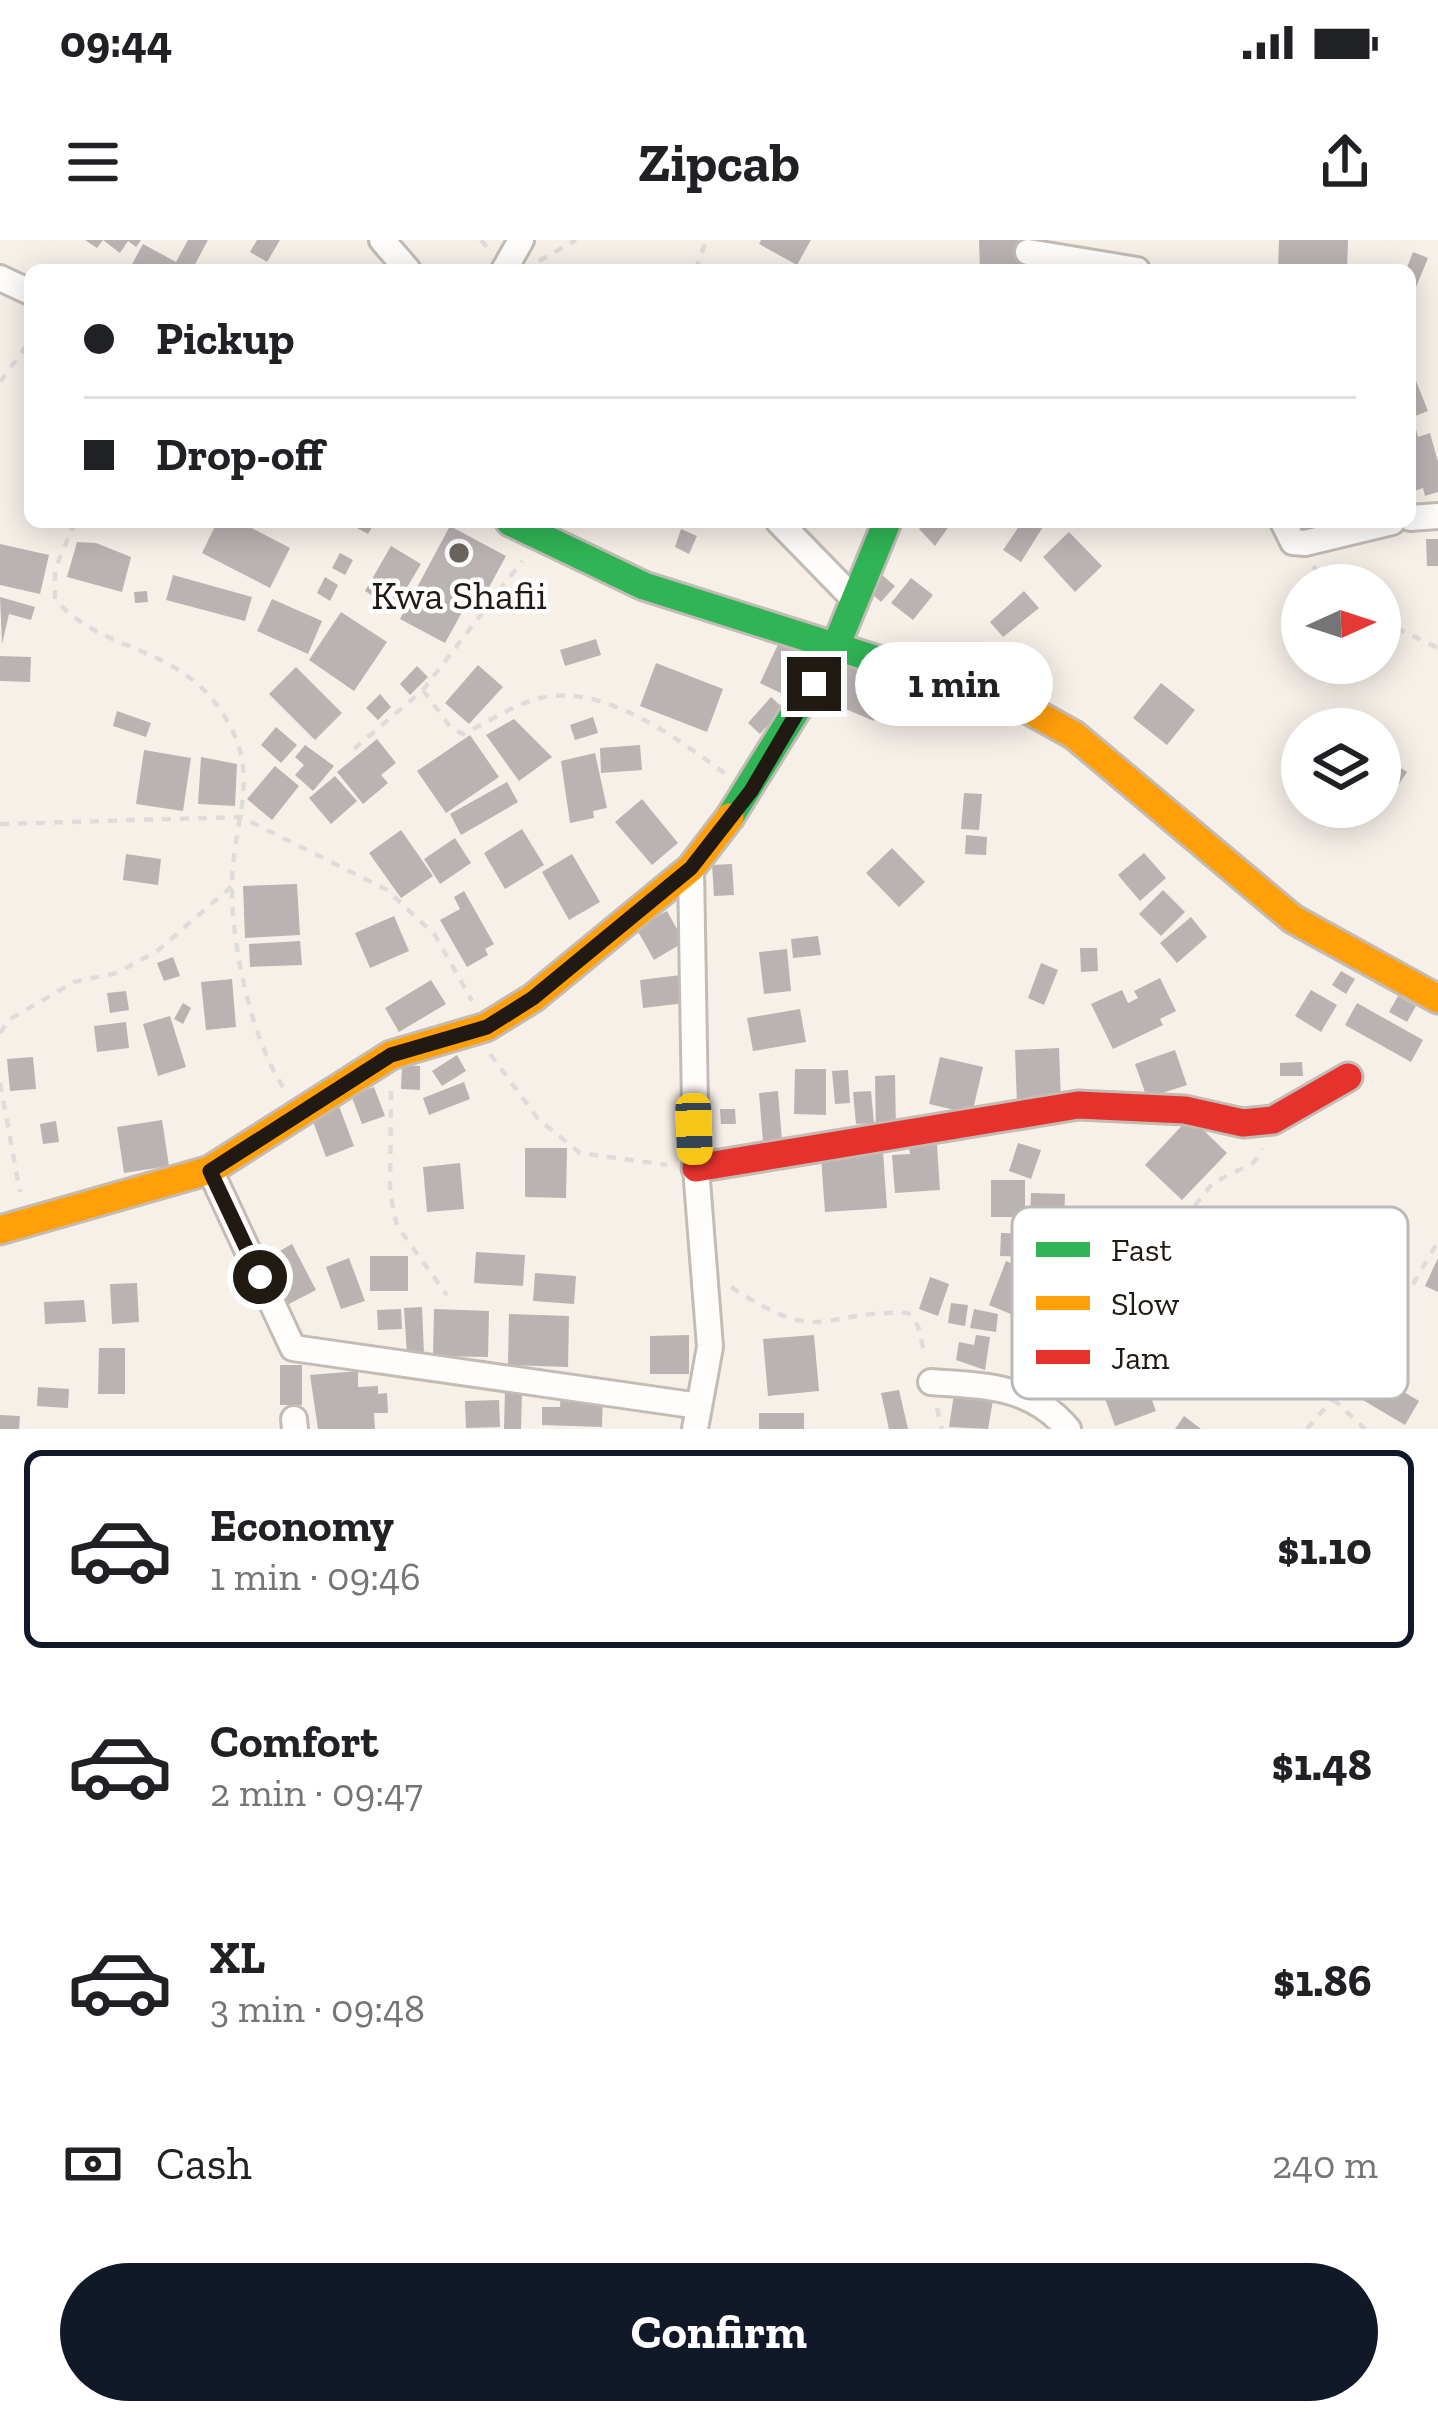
<!DOCTYPE html>
<meta charset="utf-8">
<style>
:root{--surface:#fff;--page:#f2f2f2;--text:#202124;--muted:#757577;--line:#e0e0e0;--accent:#111827}
body{margin:0;font-family:"Zilla Slab",serif;background:var(--page);color:var(--text);height:100vh;display:flex;flex-direction:column;font-size:45px;white-space:nowrap}
*{box-sizing:border-box;margin:0}
p{font-size:39px;color:var(--muted)}
.icon{flex:none;width:66px;height:66px;fill:none;stroke:currentColor;stroke-width:2;stroke-linecap:round;stroke-linejoin:round}
.map{position:relative;height:1189px;overflow:hidden}
.panel{display:flex;flex-direction:column;background:var(--surface);flex:1}
.panel>*{flex:none}
.guide{position:absolute;left:24px;top:24px;width:1392px;height:264px;border-radius:18px;box-shadow:0 6px 30px #0003;display:grid;align-content:center;height:264px;padding:0 60px;background:var(--surface)}
.needle{width:78px;rotate:87deg}
.controls{position:absolute;left:1281px;top:324px;display:grid;gap:24px}
.controls a{display:grid;place-items:center;width:120px;height:120px;border-radius:50%;background:var(--surface);box-shadow:0 6px 30px #0003;font-size:60px}
.end{position:absolute;width:54px;height:54px;margin:-27px;border:15px solid #211a12;background:#fff;box-shadow:0 0 0 6px #fff}
.from{border-radius:50%}
.bubble{position:absolute;height:84px;border-radius:42px;background:var(--surface);box-shadow:0 6px 30px #0003;font-size:39px;font-weight:700;line-height:84px;text-align:center}
.car{position:absolute;width:36px;height:72px;margin:-36px -18px;border-radius:15px;box-shadow:0 0 9px 3px #0007;background:linear-gradient(#f5c518 24%,#345 0 40%,#f5c518 0 76%,#345 0 86%,#f5c518 0)}
.guide b{display:flex;align-items:center;gap:42px;height:114px;font-size:45px}
.guide b+b{border-top:3px solid var(--line)}
.guide i{width:30px;height:30px;background:var(--text)}
ul{padding:21px 0 0;list-style:none}
li{display:flex;align-items:center;gap:36px;height:198px;margin:0 24px 18px;padding:0 36px;border:6px solid transparent;border-radius:18px}
li div{flex:1}
li b{display:block;font-size:45px}
li em{font-style:normal;font-weight:700}
li.selected{border-color:var(--accent)}
li>.icon{width:108px;height:108px;stroke-width:1.5}
.pay{display:flex;align-items:center;gap:30px;height:132px;padding:0 60px;font-size:45px}
.pay p{margin-inline-start:auto}
.button{display:flex;gap:24px;margin-top:auto;padding:24px 60px}
.button a{flex:1;height:138px;border-radius:72px;background:var(--accent);color:#fff;font-size:48px;font-weight:700;line-height:138px;text-align:center}
.status{display:flex;justify-content:space-between;align-items:center;height:84px;padding:0 60px;background:var(--surface);direction:ltr}
.status svg{height:33px;fill:currentColor}
header{display:flex;justify-content:space-between;align-items:center;height:156px;padding:0 60px;background:var(--surface);font-size:54px;font-weight:700}
.map>svg:first-child{display:block}
.building{fill:#bbb2b2}
.lines{fill:none;stroke-linecap:round;stroke-linejoin:round}
.street-casing{stroke:#c2bcb5;stroke-width:30}
.fast-casing{stroke:#c2bcb5;stroke-width:33}
.slow-casing{stroke:#c2bcb5;stroke-width:33}
.jam-casing{stroke:#c2bcb5;stroke-width:33}
.path{stroke:#dedcda;stroke-width:4.5;stroke-dasharray:9 9;stroke-linecap:butt}
.street{stroke:#fefdfc;stroke-width:24}
.fast{stroke:#30b455;stroke-width:27}
.slow{stroke:#ff9f0a;stroke-width:27}
.jam{stroke:#e5322d;stroke-width:27}
.route{stroke:#211a12;stroke-width:15}
.poi-dot{fill:#6c655d;stroke:#fff;stroke-width:4.5}
.labels{text-anchor:middle;stroke-width:9;stroke-linejoin:round;paint-order:stroke}
.poi-label{font-size:39px;fill:#211a12;stroke:#fff}
.key{fill:#fff;stroke:#bcbab8;stroke-width:3}
.key-label{font-size:33px;fill:#211a12}
</style>
<div class="status"><b>09:44</b><svg viewBox="0 0 49 12"><path d="M0 12V9h3v3zM5 12V6h3v6zM10 12V3h3v9zM15 12V0h3v12zM26 1h20v11H26zM47 4h2v5h-2z"/></svg></div>
<header><svg class="icon" aria-label="menu" viewBox="0 0 24 24"><path d="M4 6h16M4 12h16M4 18h16"/></svg>Zipcab<svg class="icon" aria-label="share" viewBox="0 0 24 24"><path d="M12 15V3M7 8l5-5 5 5M5 13v7h14v-7"/></svg></header>
<div class="map">
<svg width="1438" height="1189" viewBox="0 0 1438 1189">
<rect width="100%" height="100%" fill="#f7f0e9"/>
<!-- building -->
<path class="building" d="M 85,0 L 141,0 L 136,7 L 128,1 L 120,13 L 103,0 L 97,8 Z
M 188,0 L 208,0 L 192,30 L 129,30 L 143,4 L 176,22 Z
M 257,0 L 280,0 L 267,22 L 250,12 Z
M 761,0 L 811,0 L 797,25 L 759,4 Z
M 979,0 L 1018,0 L 1020,30 L 980,30 Z
M 1279,0 L 1348,0 L 1347,30 L 1278,30 Z
M 1413,12 L 1428,18 L 1414,52 L 1406,30 Z
M 1410,126 L 1428,171 L 1410,178 Z
M 1416,189 L 1418,197 L 1430,193 L 1438,222 L 1438,252 L 1425,256 L 1423,248 L 1414,251 L 1410,245 L 1410,191 Z
M 217,282 L 240,282 L 290,308 L 270,348 L 202,313 Z
M 346,282 L 375,282 L 368,294 Z
M 927,282 L 952,282 L 935,306 L 919,289 Z
M 1022,282 L 1046,282 L 1021,322 L 1003,310 Z
M 1296,282 L 1327,282 L 1327,284 L 1297,289 Z
M 450,286 L 506,316 L 487,351 L 477,345 L 445,403 L 400,379 Z
M 681,289 L 697,296 L 689,314 L 675,307 Z
M 1069,292 L 1102,326 L 1075,352 L 1043,317 Z
M 1426,299 L 1438,299 L 1438,326 L 1427,326 Z
M 77,302 L 96,303 L 131,317 L 122,352 L 67,337 Z
M 0,304 L 49,315 L 40,354 L 0,345 Z
M 391,306 L 421,324 L 394,369 L 365,351 Z
M 340,313 L 353,320 L 345,335 L 332,328 Z
M 173,335 L 252,357 L 245,381 L 166,360 Z
M 882,335 L 895,346 L 881,362 L 869,351 Z
M 325,337 L 338,345 L 330,361 L 317,353 Z
M 911,338 L 933,355 L 913,380 L 891,363 Z
M 147,351 L 148,362 L 135,363 L 134,352 Z
M 1024,351 L 1039,368 L 1003,397 L 990,382 Z
M 0,357 L 35,367 L 31,380 L 9,374 L 2,404 Z
M 272,359 L 322,381 L 308,414 L 257,391 Z
M 341,372 L 387,402 L 354,451 L 309,420 Z
M 781,398 L 812,413 L 791,458 L 760,443 Z
M 596,399 L 601,415 L 565,426 L 560,410 Z
M 0,416 L 31,417 L 30,442 L 0,441 Z
M 656,423 L 723,449 L 707,492 L 640,466 Z
M 478,425 L 503,447 L 469,484 L 445,463 Z
M 845,425 L 890,444 L 874,481 L 829,462 Z
M 417,426 L 428,437 L 410,455 L 400,444 Z
M 296,427 L 342,473 L 315,500 L 269,454 Z
M 1161,443 L 1195,470 L 1167,505 L 1133,478 Z
M 928,449 L 945,455 L 941,468 L 924,462 Z
M 380,454 L 391,467 L 378,480 L 366,468 Z
M 771,457 L 783,468 L 760,494 L 748,483 Z
M 117,471 L 151,483 L 146,497 L 113,486 Z
M 593,477 L 598,493 L 575,500 L 570,485 Z
M 514,479 L 552,517 L 519,541 L 486,495 Z
M 276,487 L 297,505 L 281,523 L 261,505 Z
M 470,495 L 499,537 L 446,573 L 417,531 Z
M 377,499 L 396,523 L 381,535 L 388,543 L 363,564 L 337,532 Z
M 305,505 L 334,526 L 313,551 L 295,535 L 304,525 L 295,517 Z
M 640,505 L 642,530 L 601,533 L 600,508 Z
M 144,510 L 191,518 L 183,571 L 136,564 Z
M 595,513 L 607,568 L 593,571 L 594,578 L 570,583 L 561,521 Z
M 201,517 L 237,524 L 235,566 L 198,564 Z
M 1384,517 L 1407,532 L 1380,572 L 1380,522 Z
M 275,526 L 299,546 L 272,580 L 247,559 Z
M 335,536 L 357,561 L 331,584 L 309,558 Z
M 507,542 L 518,562 L 461,595 L 450,574 Z
M 964,553 L 982,554 L 979,590 L 961,589 Z
M 642,559 L 678,603 L 652,625 L 615,582 Z
M 522,589 L 544,625 L 505,649 L 484,613 Z
M 401,590 L 433,636 L 401,658 L 369,613 Z
M 966,595 L 987,597 L 986,615 L 965,614 Z
M 455,598 L 471,623 L 440,644 L 424,619 Z
M 892,608 L 925,642 L 899,667 L 866,633 Z
M 1144,613 L 1166,638 L 1140,661 L 1118,635 Z
M 126,614 L 161,619 L 158,645 L 123,640 Z
M 572,614 L 600,662 L 569,680 L 542,632 Z
M 732,624 L 734,655 L 714,656 L 712,625 Z
M 297,644 L 300,695 L 245,698 L 243,646 Z
M 1163,650 L 1185,672 L 1161,696 L 1139,674 Z
M 464,651 L 494,704 L 485,709 L 488,715 L 467,727 L 440,680 L 460,669 L 454,657 Z
M 667,671 L 684,702 L 654,720 L 636,688 Z
M 394,676 L 409,711 L 370,728 L 355,693 Z
M 1191,677 L 1207,697 L 1177,723 L 1160,703 Z
M 818,696 L 821,715 L 793,718 L 791,699 Z
M 300,701 L 302,725 L 250,727 L 249,704 Z
M 1080,708 L 1097,708 L 1098,731 L 1081,732 Z
M 787,709 L 791,751 L 764,754 L 759,712 Z
M 173,717 L 180,736 L 164,741 L 157,723 Z
M 1041,723 L 1058,730 L 1044,765 L 1028,758 Z
M 1341,731 L 1355,739 L 1346,754 L 1332,745 Z
M 681,735 L 685,763 L 643,768 L 640,740 Z
M 1160,738 L 1176,771 L 1160,779 L 1163,785 L 1113,809 L 1091,764 L 1122,750 L 1128,763 L 1138,758 L 1134,751 Z
M 232,739 L 236,787 L 206,790 L 201,742 Z
M 431,740 L 446,764 L 399,792 L 385,768 Z
M 1311,750 L 1337,765 L 1321,792 L 1295,776 Z
M 126,751 L 129,770 L 110,773 L 107,753 Z
M 1398,756 L 1416,766 L 1407,782 L 1389,772 Z
M 183,763 L 191,768 L 183,784 L 174,779 Z
M 1357,763 L 1423,800 L 1411,822 L 1345,785 Z
M 800,769 L 806,802 L 753,811 L 747,778 Z
M 170,776 L 186,827 L 158,836 L 143,784 Z
M 126,782 L 129,808 L 97,812 L 94,786 Z
M 1059,808 L 1061,862 L 1017,864 L 1015,810 Z
M 1175,810 L 1187,845 L 1147,858 L 1135,824 Z
M 457,815 L 466,831 L 442,846 L 432,831 Z
M 33,817 L 36,849 L 10,851 L 7,819 Z
M 940,817 L 983,827 L 972,874 L 929,864 Z
M 1302,822 L 1303,836 L 1280,836 L 1280,823 Z
M 402,825 L 420,826 L 420,850 L 401,849 Z
M 795,829 L 826,829 L 826,875 L 794,874 Z
M 848,830 L 850,863 L 835,864 L 832,831 Z
M 895,835 L 896,892 L 876,893 L 875,836 Z
M 464,842 L 470,859 L 429,875 L 423,858 Z
M 374,847 L 385,876 L 362,884 L 351,855 Z
M 778,851 L 782,901 L 763,902 L 759,853 Z
M 871,851 L 874,883 L 856,884 L 853,852 Z
M 339,866 L 354,906 L 326,917 L 311,876 Z
M 720,869 L 735,869 L 736,884 L 721,884 Z
M 1190,877 L 1227,913 L 1182,960 L 1145,925 Z
M 162,880 L 169,926 L 124,933 L 117,887 Z
M 56,881 L 59,902 L 43,904 L 40,884 Z
M 1018,903 L 1041,910 L 1031,939 L 1009,931 Z
M 937,905 L 940,950 L 895,953 L 892,915 L 910,914 L 909,907 Z
M 525,908 L 567,908 L 566,958 L 525,957 Z
M 883,912 L 887,968 L 825,972 L 821,917 Z
M 460,923 L 464,969 L 427,972 L 423,927 Z
M 991,940 L 1025,940 L 1025,977 L 991,977 Z
M 1031,953 L 1065,954 L 1064,984 L 1030,983 Z
M 1001,993 L 1063,995 L 1063,1018 L 1000,1016 Z
M 292,1004 L 316,1050 L 287,1065 L 264,1020 Z
M 476,1012 L 525,1015 L 523,1046 L 474,1043 Z
M 370,1016 L 408,1016 L 408,1051 L 370,1051 Z
M 349,1018 L 365,1061 L 341,1069 L 326,1027 Z
M 1438,1018 L 1438,1052 L 1425,1046 Z
M 1006,1021 L 1043,1036 L 1025,1080 L 989,1065 Z
M 535,1033 L 576,1036 L 574,1064 L 533,1061 Z
M 930,1037 L 949,1044 L 938,1076 L 919,1069 Z
M 137,1043 L 139,1082 L 112,1084 L 110,1044 Z
M 84,1060 L 86,1082 L 45,1084 L 44,1062 Z
M 951,1063 L 968,1065 L 965,1086 L 948,1083 Z
M 422,1067 L 424,1114 L 407,1115 L 404,1068 Z
M 401,1069 L 402,1089 L 378,1090 L 377,1070 Z
M 434,1069 L 489,1071 L 488,1117 L 433,1116 Z
M 974,1069 L 998,1074 L 996,1092 L 970,1088 Z
M 509,1074 L 569,1076 L 568,1127 L 508,1125 Z
M 689,1095 L 689,1134 L 650,1134 L 650,1096 Z
M 814,1095 L 819,1151 L 768,1156 L 763,1099 Z
M 976,1095 L 990,1097 L 985,1130 L 956,1120 L 959,1102 L 974,1105 Z
M 99,1108 L 125,1108 L 125,1154 L 98,1154 Z
M 280,1125 L 302,1125 L 302,1165 L 280,1165 Z
M 1140,1127 L 1156,1171 L 1115,1186 L 1099,1142 Z
M 1365,1129 L 1419,1161 L 1405,1185 L 1351,1153 Z
M 358,1131 L 358,1147 L 378,1146 L 378,1154 L 387,1153 L 388,1173 L 374,1173 L 375,1189 L 318,1189 L 310,1135 Z
M 38,1147 L 69,1149 L 68,1168 L 37,1166 Z
M 899,1150 L 908,1189 L 889,1189 L 881,1153 Z
M 505,1151 L 522,1152 L 521,1189 L 504,1189 Z
M 561,1153 L 603,1154 L 602,1187 L 542,1185 L 542,1167 L 560,1167 Z
M 954,1154 L 993,1160 L 988,1189 L 949,1187 Z
M 499,1160 L 500,1187 L 466,1188 L 465,1161 Z
M 759,1173 L 804,1173 L 804,1189 L 759,1189 Z
M 0,1175 L 20,1176 L 19,1189 L 0,1189 Z
M 1184,1176 L 1201,1189 L 1175,1189 Z"/>
<g class="lines">
<!-- street casing -->
<g class="street-casing">
<path id="street" d="M 382,0 L 408,30
M 1028,12 L 1137,30
M 504,30 L 521,0
M 0,38 L 30,52
M 1410,278 L 1438,276
M 779,282 L 853,358
M 1283,282 L 1293,302 L 1305,303 L 1392,282
M 691,628 L 696,928 L 710,1107 L 695,1189
M 210,930 L 293,1108 L 699,1166
M 931,1142 C 985,1146 1031,1145 1068,1189
M 294,1179 L 295,1189"/>
</g>
<!-- fast casing -->
<g class="fast-casing">
<path id="fast" d="M 510,282 L 644,346 L 1020,465
M 730,577 L 835,408 L 887,282"/>
</g>
<!-- slow casing -->
<g class="slow-casing">
<path id="slow" d="M 1020,465 L 1074,495 L 1293,679 L 1438,759
M 0,990 L 210,930 L 391,815 L 486,787 L 533,758 L 691,628 L 730,577"/>
</g>
<!-- jam casing -->
<g class="jam-casing">
<path id="jam" d="M 696,928 L 1078,865 L 1185,870 L 1243,883 L 1273,880 L 1348,837"/>
</g>
<!-- path -->
<path class="path" d="M 481,0 L 490,11
M 539,21 L 576,0
M 696,30 L 706,0
M 0,142 L 30,101
M 75,282 L 55,329 L 55,359 C 101,413 173,403 219,468 C 265,533 233,574 232,644 C 231,703 251,798 283,847
M 1313,326 L 1328,345
M 1380,380 L 1438,408
M 423,450 L 451,488 L 463,494 C 487,483 514,464 540,458 C 605,443 677,499 726,534
M 354,509 L 423,450 L 522,321
M 0,584 L 241,577 L 387,650 L 435,695 L 472,761
M 0,793 L 10,779 L 74,742 L 116,733 L 156,712 L 232,646
M 490,814 L 538,879 L 580,913 L 667,925
M 0,843 L 20,952
M 391,851 L 390,953 L 397,986 L 447,1055
M 1161,1008 L 1213,943 L 1253,923 L 1263,909
M 731,1047 C 824,1108 817,1070 908,1073 L 918,1086 L 925,1116
M 1333,1159 L 1365,1189
M 937,1168 L 942,1189
M 1307,1189 L 1376,1108 L 1437,1003"/>
<!-- street -->
<use href="#street" class="street"/>
<!-- fast -->
<use href="#fast" class="fast"/>
<!-- slow -->
<use href="#slow" class="slow"/>
<!-- jam -->
<use href="#jam" class="jam"/>
</g>
<g class="lines">
<!-- route -->
<path class="route" d="M 260,1037 L 210,931 L 391,815 L 487,787 L 533,758 L 691,628 L 751,551 L 814,444"/>
</g>
<!-- markers -->
<circle class="poi-dot" cx="459" cy="313" r="12"/>
<g class="labels">
<!-- poi labels -->
<g class="poi-label">
<text x="459" y="369">Kwa Shafii</text>
</g>
</g>
<!-- legend -->
<rect x="1012" y="967" width="396" height="192" rx="18" class="key"/>
<rect x="1036" y="1002" width="54" height="15" fill="#30b455"/>
<rect x="1036" y="1056" width="54" height="14" fill="#ff9f0a"/>
<rect x="1036" y="1110" width="54" height="14" fill="#e5322d"/>
<g class="key-label">
<text x="1111" y="1021">Fast</text>
<text x="1111" y="1075">Slow</text>
<text x="1111" y="1129">Jam</text>
</g>
</svg>
<div class="controls">
<a><svg class="needle" viewBox="-14 -14 28 28"><path d="M0-13l5 13h-10z" fill="#e53935"/><path d="M0 13l5-13h-10z" fill="#757577"/></svg></a>
<a><svg class="icon" aria-label="layers" viewBox="0 0 24 24"><path d="M12 4l9 5-9 5-9-5zM3 14l9 5 9-5"/></svg></a>
</div>
<i class="end from" style="left:260px;top:1037px"></i>
<i class="end" style="left:814px;top:444px"></i>
<div class="bubble" style="left:855px;top:402px;width:198px">1 min</div>
<i class="car" style="left:694px;top:889px;rotate:178deg"></i>
<div class="guide">
<b><i class="from"></i>Pickup</b>
<b><i></i>Drop-off</b>
</div>
</div>
<section class="panel">
<ul>
<li class="selected"><svg class="icon" aria-label="car" viewBox="0 0 24 24"><path d="M5 17H2v-5l4-1 3-4h7l3 4 3 1v5h-3M9 17h6M6 11h13"/><circle cx="7" cy="17" r="2"/><circle cx="17" cy="17" r="2"/></svg><div><b>Economy</b><p>1 min · 09:46</p></div><em>$1.10</em></li>
<li><svg class="icon" aria-label="car" viewBox="0 0 24 24"><path d="M5 17H2v-5l4-1 3-4h7l3 4 3 1v5h-3M9 17h6M6 11h13"/><circle cx="7" cy="17" r="2"/><circle cx="17" cy="17" r="2"/></svg><div><b>Comfort</b><p>2 min · 09:47</p></div><em>$1.48</em></li>
<li><svg class="icon" aria-label="car" viewBox="0 0 24 24"><path d="M5 17H2v-5l4-1 3-4h7l3 4 3 1v5h-3M9 17h6M6 11h13"/><circle cx="7" cy="17" r="2"/><circle cx="17" cy="17" r="2"/></svg><div><b>XL</b><p>3 min · 09:48</p></div><em>$1.86</em></li>
</ul>
<div class="pay"><svg class="icon" aria-label="cash" viewBox="0 0 24 24"><path d="M3 7h18v10H3z"/><circle cx="12" cy="12" r="2"/></svg>Cash<p>240 m</p></div>
<div class="button"><a>Confirm</a></div>
</section>
